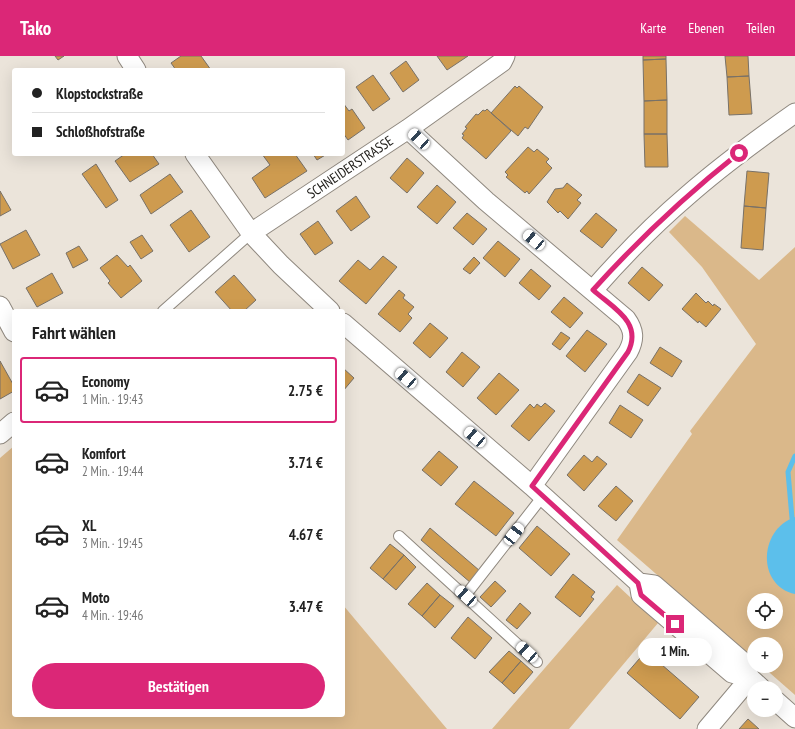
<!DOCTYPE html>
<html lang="de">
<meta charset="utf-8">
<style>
:root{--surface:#fff;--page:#f2f2f2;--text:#222;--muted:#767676;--line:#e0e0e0;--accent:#db2777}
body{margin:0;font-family:"PT Sans Narrow",sans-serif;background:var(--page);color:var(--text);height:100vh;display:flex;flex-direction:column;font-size:15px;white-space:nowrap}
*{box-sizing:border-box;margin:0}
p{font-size:13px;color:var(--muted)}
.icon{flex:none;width:22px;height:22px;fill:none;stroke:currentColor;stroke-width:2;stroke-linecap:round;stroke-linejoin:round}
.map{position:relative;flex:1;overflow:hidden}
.side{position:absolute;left:12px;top:253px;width:333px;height:408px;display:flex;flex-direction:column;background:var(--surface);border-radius:4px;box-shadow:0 4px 16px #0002}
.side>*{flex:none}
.guide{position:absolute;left:12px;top:12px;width:333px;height:88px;border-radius:4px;box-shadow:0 4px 16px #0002;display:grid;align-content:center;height:88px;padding:0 20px;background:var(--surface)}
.controls{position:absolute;left:747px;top:537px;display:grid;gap:8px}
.controls a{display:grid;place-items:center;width:36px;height:36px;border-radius:50%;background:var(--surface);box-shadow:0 4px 16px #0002;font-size:20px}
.end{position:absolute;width:18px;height:18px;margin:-9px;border:5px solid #db2777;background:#fff;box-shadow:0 0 0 2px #fff}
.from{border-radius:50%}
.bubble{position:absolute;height:28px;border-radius:14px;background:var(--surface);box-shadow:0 4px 16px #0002;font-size:13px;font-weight:700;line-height:28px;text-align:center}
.car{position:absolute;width:12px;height:24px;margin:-12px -6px;border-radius:5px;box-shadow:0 0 3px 1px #0007;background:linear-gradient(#fff 24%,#345 0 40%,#fff 0 76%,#345 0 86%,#fff 0)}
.guide b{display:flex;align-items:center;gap:14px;height:38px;font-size:15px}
.guide b+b{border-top:1px solid var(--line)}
.guide i{width:10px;height:10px;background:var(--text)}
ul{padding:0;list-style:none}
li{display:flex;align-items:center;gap:12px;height:66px;margin:0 8px 6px;padding:0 12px;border:2px solid transparent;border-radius:4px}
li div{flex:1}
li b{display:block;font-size:15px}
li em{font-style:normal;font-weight:700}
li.selected{border-color:var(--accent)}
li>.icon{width:36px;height:36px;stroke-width:1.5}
h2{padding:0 20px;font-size:18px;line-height:48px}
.button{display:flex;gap:8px;margin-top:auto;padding:8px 20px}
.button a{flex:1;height:46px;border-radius:24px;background:var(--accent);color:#fff;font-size:16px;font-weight:700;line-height:46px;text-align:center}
header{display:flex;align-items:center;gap:24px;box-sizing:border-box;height:56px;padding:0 20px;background:var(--accent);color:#fff}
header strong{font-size:19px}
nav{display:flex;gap:22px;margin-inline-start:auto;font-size:14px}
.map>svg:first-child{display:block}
.green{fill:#dab88a;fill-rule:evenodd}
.water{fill:#5cbfeb}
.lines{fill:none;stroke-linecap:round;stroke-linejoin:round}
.stream{stroke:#5cbfeb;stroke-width:5}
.building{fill:#ce9b4f;stroke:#787168}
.service-casing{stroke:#8f887f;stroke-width:12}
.minor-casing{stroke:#8f887f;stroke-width:21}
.service{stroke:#fff;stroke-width:10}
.minor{stroke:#fff;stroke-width:19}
.route{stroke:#db2777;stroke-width:5}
.labels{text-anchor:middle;stroke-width:4;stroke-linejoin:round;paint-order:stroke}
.street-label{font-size:14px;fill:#1e1c18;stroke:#fff}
</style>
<header>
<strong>Tako</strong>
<nav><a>Karte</a><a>Ebenen</a><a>Teilen</a></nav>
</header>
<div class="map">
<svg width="795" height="673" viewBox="0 0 795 673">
<rect width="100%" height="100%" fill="#ebe4da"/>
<!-- green -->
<path class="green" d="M 685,160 L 759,224 L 795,191 L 795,639 L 762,610 L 776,610 L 776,588 L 754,588 L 754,603 L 617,484 L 692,378 L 690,375 L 756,288 L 702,211 L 669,176 ZM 754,544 L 776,544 L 776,566 L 754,566 Z
M 14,390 L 14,659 L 343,659 L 343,549 L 447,673 L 0,673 L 0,402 Z
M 617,529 L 658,567 L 569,673 L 492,673 Z"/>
<!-- water -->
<path class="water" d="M 795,461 L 795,538 C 757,530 758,474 795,461 Z"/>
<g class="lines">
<!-- stream -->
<path class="stream" d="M 792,462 L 788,416 L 795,400"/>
</g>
<!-- building -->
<path class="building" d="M 55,0 L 64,0 L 58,4 Z
M 181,0 L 201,0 L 211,14 L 176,14 L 171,7 Z
M 437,0 L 468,0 L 447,14 Z
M 643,0 L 666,0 L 666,3 L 643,4 Z
M 725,0 L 748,0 L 749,20 L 727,21 Z
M 666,3 L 667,44 L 644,45 L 643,4 Z
M 406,5 L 419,24 L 403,36 L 390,17 Z
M 373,19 L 390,43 L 373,55 L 356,31 Z
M 749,20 L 752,58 L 729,59 L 727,21 Z
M 515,30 L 517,32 L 519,30 L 543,51 L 528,73 L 525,71 L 518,80 L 491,57 Z
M 667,44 L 667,78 L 644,78 L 644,45 Z
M 343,47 L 349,55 L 352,53 L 365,72 L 348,84 L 343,77 Z
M 487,53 L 511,75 L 486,103 L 462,82 L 464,79 L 462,78 L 467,72 L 465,71 L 476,58 L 478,59 L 483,54 L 485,55 Z
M 644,78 L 667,78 L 668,111 L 645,111 Z
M 528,91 L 534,96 L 537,93 L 549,103 L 546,106 L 552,112 L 529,138 L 527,135 L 525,137 L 506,121 L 508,119 L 505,116 Z
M 125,98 L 152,98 L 159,108 L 130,126 L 115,105 Z
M 262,98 L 295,98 L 307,115 L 265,142 L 252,122 L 270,109 Z
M 313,98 L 327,98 L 317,104 Z
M 407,102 L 424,117 L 407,137 L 390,122 Z
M 96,108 L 118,144 L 106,152 L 82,118 Z
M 747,115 L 769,117 L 766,152 L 744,150 Z
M 170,118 L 183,136 L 151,158 L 140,139 Z
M 567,127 L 582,139 L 577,144 L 581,147 L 568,163 L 560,155 L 558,157 L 547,146 L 555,133 L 563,132 Z
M 437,129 L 456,146 L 437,168 L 417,151 Z
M 0,135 L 11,154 L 0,160 Z
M 356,140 L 370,161 L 351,175 L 336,155 Z
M 744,150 L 766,152 L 763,194 L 741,192 Z
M 191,154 L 210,181 L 189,196 L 170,169 Z
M 467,157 L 487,173 L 473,189 L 453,172 Z
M 596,157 L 617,174 L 602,192 L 580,175 Z
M 318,165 L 333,187 L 315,199 L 300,178 Z
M 26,174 L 40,199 L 13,213 L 0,188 Z
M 142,179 L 153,195 L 141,203 L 130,186 Z
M 498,185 L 520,203 L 505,221 L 483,202 Z
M 79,190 L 88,204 L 73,212 L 66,197 Z
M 117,199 L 128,211 L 130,209 L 142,225 L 121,242 L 108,227 L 110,225 L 100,212 Z
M 383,200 L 397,211 L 366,248 L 339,225 L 358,204 L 370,214 Z
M 474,201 L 480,207 L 470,218 L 463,213 Z
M 642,211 L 663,229 L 649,245 L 628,227 Z
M 531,213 L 551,230 L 539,244 L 519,227 Z
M 52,217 L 63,237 L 37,251 L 26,232 Z
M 234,219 L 256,244 L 244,255 L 232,255 L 215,236 Z
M 399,234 L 405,239 L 403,242 L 414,251 L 408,258 L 412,262 L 400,276 L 378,258 Z
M 696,237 L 706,247 L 708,245 L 713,250 L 714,248 L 721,253 L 706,271 L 699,265 L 698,267 L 682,253 Z
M 564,241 L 583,257 L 570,272 L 551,256 Z
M 430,267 L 448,282 L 430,302 L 413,287 Z
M 587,274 L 607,288 L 585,316 L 566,300 Z
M 561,276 L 570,282 L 560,294 L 552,288 Z
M 660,291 L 682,305 L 672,321 L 650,307 Z
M 462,296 L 480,311 L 463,331 L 446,316 Z
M 0,305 L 14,330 L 14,335 L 0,343 Z
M 343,312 L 354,322 L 343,335 Z
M 499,317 L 519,334 L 496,359 L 477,342 Z
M 639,318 L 661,332 L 648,350 L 627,336 Z
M 545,347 L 555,355 L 529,385 L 511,370 L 530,348 L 534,352 L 537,348 L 541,351 Z
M 620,349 L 643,364 L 631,382 L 609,367 Z
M 439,395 L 458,411 L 441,430 L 422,414 Z
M 584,399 L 592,406 L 597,400 L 607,408 L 584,435 L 567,419 Z
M 474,425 L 514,457 L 496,480 L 455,448 Z
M 616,430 L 633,445 L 616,465 L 598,450 Z
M 537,470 L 570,498 L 551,520 L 519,492 Z
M 430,472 L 480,515 L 471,527 L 421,484 Z
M 390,488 L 404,499 L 383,523 L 370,512 Z
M 404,499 L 416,511 L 396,534 L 383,523 Z
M 573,518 L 595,536 L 591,541 L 594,543 L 580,561 L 555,541 Z
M 495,525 L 506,535 L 491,551 L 480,541 Z
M 427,527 L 440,539 L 422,560 L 408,548 Z
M 440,539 L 454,550 L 435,572 L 422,560 Z
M 520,547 L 531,557 L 517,573 L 506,564 Z
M 468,561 L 492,582 L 475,603 L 451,582 Z
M 509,595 L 521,605 L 502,627 L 489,616 Z
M 646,595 L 699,641 L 680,663 L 627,617 Z
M 521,605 L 533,616 L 514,638 L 502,627 Z
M 748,663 L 759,673 L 739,673 Z"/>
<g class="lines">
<!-- service casing -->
<g class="service-casing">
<path id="service" d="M 163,255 L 251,177
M 399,480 L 537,606
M 465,540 L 543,440"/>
</g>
<!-- minor casing -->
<g class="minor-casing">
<path id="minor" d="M 127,0 L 136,14
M 408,73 L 486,145 L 626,263 C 634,274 635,283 628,296 L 532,430
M 195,98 L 251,177 L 281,209 L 330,255
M 251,177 L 408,73 L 502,6 L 505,0
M 593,234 C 622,201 653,169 687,140 C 721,110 758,83 795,57
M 0,250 L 14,276
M 343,267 L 532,430 L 639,527 L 654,529 L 743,606 L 750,622
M 0,378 L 14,366
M 639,527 L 641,539 L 732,617 L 750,622 L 761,632
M 776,645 L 795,662
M 707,673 L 750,622"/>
</g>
<!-- service -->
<use href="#service" class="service"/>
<!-- minor -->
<use href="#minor" class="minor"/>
</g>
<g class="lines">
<!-- route -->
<path class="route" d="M 675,568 L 641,539 L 638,527 L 532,430 L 628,296 C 643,266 613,252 593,234 C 638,184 686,139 739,97"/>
</g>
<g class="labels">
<!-- street labels -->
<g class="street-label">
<text transform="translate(350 111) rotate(-34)" y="5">SCHNEIDERSTRASSE</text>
</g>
</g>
</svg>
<div class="controls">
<a><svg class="icon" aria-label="locate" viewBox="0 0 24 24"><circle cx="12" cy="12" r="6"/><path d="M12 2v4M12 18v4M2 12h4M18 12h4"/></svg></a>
<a>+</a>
<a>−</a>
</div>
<i class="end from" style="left:739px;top:97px"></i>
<i class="end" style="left:675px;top:568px"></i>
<div class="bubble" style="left:638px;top:582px;width:74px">1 Min.</div>
<i class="car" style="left:419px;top:83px;rotate:313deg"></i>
<i class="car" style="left:534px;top:184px;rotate:310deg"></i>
<i class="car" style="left:406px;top:322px;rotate:311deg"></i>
<i class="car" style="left:475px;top:381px;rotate:311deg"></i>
<i class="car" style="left:514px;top:478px;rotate:38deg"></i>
<i class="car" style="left:466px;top:540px;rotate:312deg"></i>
<i class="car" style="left:527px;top:596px;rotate:312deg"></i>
<div class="guide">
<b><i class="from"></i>Klopstockstraße</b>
<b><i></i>Schloßhofstraße</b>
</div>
<section class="side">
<h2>Fahrt wählen</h2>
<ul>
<li class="selected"><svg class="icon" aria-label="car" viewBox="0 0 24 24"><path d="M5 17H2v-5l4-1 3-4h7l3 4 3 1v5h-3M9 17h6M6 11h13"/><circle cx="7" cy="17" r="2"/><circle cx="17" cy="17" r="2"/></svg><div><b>Economy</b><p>1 Min. · 19:43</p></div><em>2.75 €</em></li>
<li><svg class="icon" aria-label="car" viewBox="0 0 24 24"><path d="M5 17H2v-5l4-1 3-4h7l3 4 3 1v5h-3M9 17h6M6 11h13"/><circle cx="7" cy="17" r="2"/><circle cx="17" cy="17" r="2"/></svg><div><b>Komfort</b><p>2 Min. · 19:44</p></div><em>3.71 €</em></li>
<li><svg class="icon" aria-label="car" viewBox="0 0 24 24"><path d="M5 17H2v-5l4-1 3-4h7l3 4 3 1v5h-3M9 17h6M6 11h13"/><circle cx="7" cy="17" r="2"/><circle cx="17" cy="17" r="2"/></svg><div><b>XL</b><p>3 Min. · 19:45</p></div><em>4.67 €</em></li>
<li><svg class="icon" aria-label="car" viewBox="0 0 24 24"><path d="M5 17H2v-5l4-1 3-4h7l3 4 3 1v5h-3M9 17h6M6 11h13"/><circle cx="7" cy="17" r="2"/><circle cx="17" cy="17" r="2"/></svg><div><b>Moto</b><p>4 Min. · 19:46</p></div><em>3.47 €</em></li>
</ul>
<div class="button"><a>Bestätigen</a></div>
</section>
</div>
